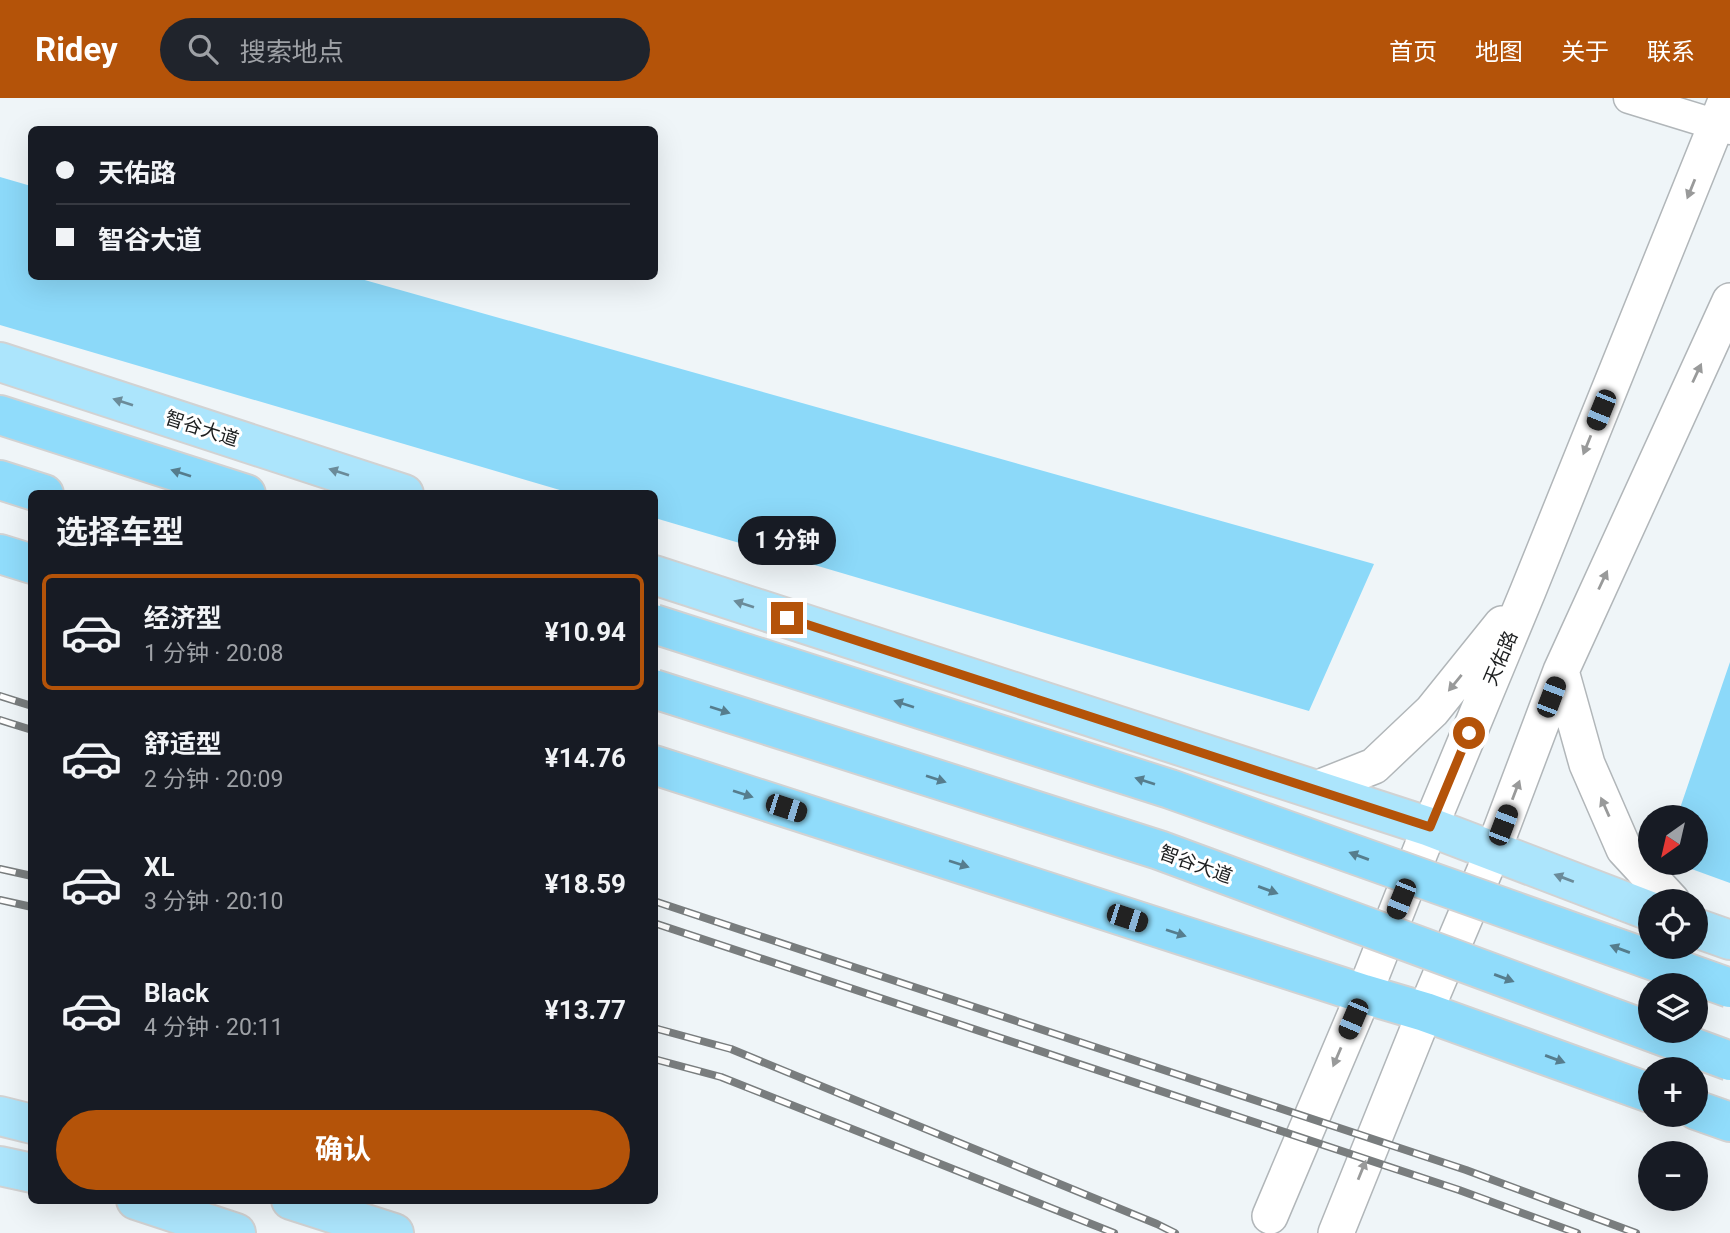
<!DOCTYPE html>
<html lang="zh">
<meta charset="utf-8">
<style>
:root{--surface:#171b24;--page:#20242c;--text:#f1f3f6;--muted:#9ea1a6;--line:#363941;--accent:#b45309}
body{margin:0;font-family:Roboto,"Noto Sans SC",sans-serif;background:var(--page);color:var(--text);height:100vh;display:flex;flex-direction:column;font-size:26px;white-space:nowrap}
*{box-sizing:border-box;margin:0}
p{font-size:23px;color:var(--muted)}
.icon{flex:none;width:38px;height:38px;fill:none;stroke:currentColor;stroke-width:2;stroke-linecap:round;stroke-linejoin:round}
.map{position:relative;flex:1;overflow:hidden}
.details{position:absolute;left:28px;top:392px;width:630px;height:714px;display:flex;flex-direction:column;background:var(--surface);border-radius:10px;box-shadow:0 7px 28px #0002}
.details>*{flex:none}
.top-card{position:absolute;left:28px;top:28px;width:630px;height:154px;border-radius:10px;box-shadow:0 7px 28px #0002;display:grid;align-content:center;height:154px;padding:0 28px;background:var(--surface)}
.needle{width:46px;rotate:214deg}
.controls{position:absolute;left:1638px;top:707px;display:grid;gap:14px}
.controls a{display:grid;place-items:center;width:70px;height:70px;border-radius:50%;background:var(--surface);box-shadow:0 7px 28px #0002;font-size:35px}
.end{position:absolute;width:32px;height:32px;margin:-16px;border:9px solid #b45309;background:#fff;box-shadow:0 0 0 4px #fff}
.from{border-radius:50%}
.bubble{position:absolute;height:49px;border-radius:24px;background:var(--surface);box-shadow:0 7px 28px #0002;font-size:23px;font-weight:700;line-height:49px;text-align:center}
.car{position:absolute;width:21px;height:42px;margin:-21px -10px;border-radius:9px;box-shadow:0 0 5px 2px #0007;background:linear-gradient(#222 24%,#8ab4d8 0 40%,#222 0 76%,#8ab4d8 0 86%,#222 0)}
.top-card b{display:flex;align-items:center;gap:24px;height:66px;font-size:26px}
.top-card b+b{border-top:2px solid var(--line)}
.top-card i{width:18px;height:18px;background:var(--text)}
ul{padding:0;list-style:none}
li{display:flex;align-items:center;gap:21px;height:116px;margin:0 14px 10px;padding:0 14px;border:4px solid transparent;border-radius:10px}
li div{flex:1}
li b{display:block;font-size:26px}
li em{font-style:normal;font-weight:700}
li.selected{border-color:var(--accent)}
li>.icon{width:63px;height:63px;stroke-width:1.5}
h2{padding:0 28px;font-size:32px;line-height:84px}
.cta{display:flex;gap:14px;margin-top:auto;padding:14px 28px}
.cta a{flex:1;height:80px;border-radius:42px;background:var(--accent);color:#fff;font-size:28px;font-weight:700;line-height:80px;text-align:center}
header{display:flex;align-items:center;gap:42px;box-sizing:border-box;height:98px;padding:0 35px;background:var(--accent);color:#fff}
header strong{font-size:33px}
nav{display:flex;gap:38px;margin-inline-start:auto;font-size:24px}
.search{width:490px;height:63px;background:var(--page);display:flex;align-items:center;gap:18px;box-sizing:border-box;padding:0 24px;border-radius:38px;color:var(--muted);font-size:26px}
.map>svg:first-child{display:block}
.green{fill:#8cd9f9}
.lines{fill:none;stroke-linecap:round;stroke-linejoin:round}
.tertiary-casing{stroke:#b1b6b9;stroke-width:33}
.secondary-casing{stroke:#b1b6b9;stroke-width:38}
.primary-casing{stroke:#d2d2d2;stroke-width:42}
.trunk-casing{stroke:#d2d2d2;stroke-width:42}
.tertiary{stroke:#fff;stroke-width:30}
.secondary{stroke:#fff;stroke-width:35}
.primary{stroke:#ace5fc;stroke-width:38}
.trunk{stroke:#90dcfb;stroke-width:38}
.rail-casing{stroke:#797d7e;stroke-width:8}
.rail{stroke:#fff;stroke-width:5;stroke-dasharray:16;stroke-linecap:butt}
.trunk-bridge-casing{stroke:#d2d2d2;stroke-width:42;stroke-linecap:butt}
.trunk-bridge{stroke:#90dcfb;stroke-width:38}
.oneway{fill:#999a9a}
.oneway2{fill:#6b8b99}
.oneway3{fill:#567d8d}
.route{stroke:#b45309;stroke-width:9}
.labels{text-anchor:middle;stroke-width:6;stroke-linejoin:round;paint-order:stroke}
.street-label{font-size:19px;fill:#1c1e1f;stroke:#fff}
</style>
<header>
<strong>Ridey</strong>
<div class="search"><svg class="icon" aria-label="search" viewBox="0 0 24 24"><circle cx="10" cy="10" r="6"/><path d="M15 15l6 6"/></svg>搜索地点</div>
<nav><a>首页</a><a>地图</a><a>关于</a><a>联系</a></nav>
</header>
<div class="map">
<svg width="1730" height="1135" viewBox="0 0 1730 1135">
<rect width="100%" height="100%" fill="#eff5f8"/>
<!-- green -->
<path class="green" d="M 0,79 L 31,88 L 32,178 L 354,179 L 1374,466 L 1309,613 L 655,420 L 654,396 L 570,395 L 0,227 Z
M 1730,564 L 1730,785 L 1675,765 L 1696,765 L 1696,719 L 1677,719 Z"/>
<g class="lines">
<!-- tertiary casing -->
<g class="tertiary-casing">
<path id="tertiary" d="M 1629,0 L 1730,31"/>
</g>
<!-- secondary casing -->
<g class="secondary-casing">
<path id="secondary" d="M 1561,573 L 1587,666 L 1624,751 L 1672,803
M 1316,691 L 1374,668 L 1432,613 L 1502,526
M 1270,1118 L 1364,896 L 1430,729 L 1528,493 L 1727,0
M 1336,1135 L 1425,914 L 1493,753 L 1561,573 L 1730,203"/>
</g>
<!-- primary casing -->
<g class="primary-casing">
<path id="primary" d="M 0,264 L 404,396
M 654,477 L 1430,729 L 1650,813
M 1696,830 L 1730,842
M 0,1018 L 32,1026
M 0,1068 L 32,1075
M 136,1102 L 236,1135
M 291,1102 L 394,1135"/>
</g>
<!-- trunk casing -->
<g class="trunk-casing">
<path id="trunk" d="M 0,317 L 246,396
M 0,382 L 44,396
M 0,456 L 32,466
M 654,667 L 1364,896 L 1425,914 L 1650,995
M 1696,1012 L 1730,1024"/>
</g>
<!-- tertiary -->
<use href="#tertiary" class="tertiary"/>
<!-- secondary -->
<use href="#secondary" class="secondary"/>
<!-- primary -->
<use href="#primary" class="primary"/>
<!-- trunk -->
<use href="#trunk" class="trunk"/>
<!-- rail casing -->
<g class="rail-casing">
<path id="rail" d="M 0,598 L 32,608
M 0,622 L 32,632
M 0,771 L 32,778
M 0,802 L 32,809
M 654,803 L 1466,1072 L 1636,1135
M 654,825 L 1459,1092 L 1577,1135
M 654,930 L 731,951 L 1157,1126 L 1175,1135
M 654,961 L 721,979 L 1114,1135"/>
</g>
<!-- rail -->
<use href="#rail" class="rail"/>
<!-- trunk-bridge casing -->
<g class="trunk-bridge-casing">
<path id="trunk-bridge" d="M 654,526 L 1170,691 L 1730,890
M 654,591 L 1159,752 L 1730,963"/>
</g>
<!-- trunk-bridge -->
<use href="#trunk-bridge" class="trunk-bridge"/>
</g>
<!-- one-way arrows -->
<defs><path id="oneway-solid" d="M-6-.8H1V-3.2L6.5 0L1 3.2V.8H-6Z" transform="scale(1.75)"/></defs>
<g class="oneway">
<use href="#oneway-solid" transform="translate(1691 91) rotate(112)"/>
<use href="#oneway-solid" transform="translate(1697 275) rotate(-65)"/>
<use href="#oneway-solid" transform="translate(1587 347) rotate(112)"/>
<use href="#oneway-solid" transform="translate(1603 482) rotate(-65)"/>
<use href="#oneway-solid" transform="translate(1455 585) rotate(129)"/>
<use href="#oneway-solid" transform="translate(1516 692) rotate(-69)"/>
<use href="#oneway-solid" transform="translate(1605 709) rotate(-114)"/>
<use href="#oneway-solid" transform="translate(1337 959) rotate(113)"/>
<use href="#oneway-solid" transform="translate(1362 1072) rotate(-68)"/>
</g>
<g class="oneway2">
<use href="#oneway-solid" transform="translate(123 304) rotate(-162)"/>
<use href="#oneway-solid" transform="translate(339 374) rotate(-162)"/>
<use href="#oneway-solid" transform="translate(744 506) rotate(-162)"/>
<use href="#oneway-solid" transform="translate(1564 780) rotate(-159)"/>
</g>
<g class="oneway3">
<use href="#oneway-solid" transform="translate(181 375) rotate(-162)"/>
<use href="#oneway-solid" transform="translate(904 606) rotate(-162)"/>
<use href="#oneway-solid" transform="translate(720 612) rotate(18)"/>
<use href="#oneway-solid" transform="translate(936 681) rotate(18)"/>
<use href="#oneway-solid" transform="translate(1145 683) rotate(-162)"/>
<use href="#oneway-solid" transform="translate(743 696) rotate(18)"/>
<use href="#oneway-solid" transform="translate(1359 758) rotate(-160)"/>
<use href="#oneway-solid" transform="translate(959 766) rotate(18)"/>
<use href="#oneway-solid" transform="translate(1268 792) rotate(20)"/>
<use href="#oneway-solid" transform="translate(1176 835) rotate(18)"/>
<use href="#oneway-solid" transform="translate(1620 851) rotate(-160)"/>
<use href="#oneway-solid" transform="translate(1504 880) rotate(20)"/>
<use href="#oneway-solid" transform="translate(1555 961) rotate(20)"/>
</g>
<g class="lines">
<!-- route -->
<path class="route" d="M 787,520 L 1430,729 L 1469,635"/>
</g>
<g class="labels">
<!-- street labels -->
<g class="street-label">
<text transform="translate(202 330) rotate(18)" y="7">智谷大道</text>
<text transform="translate(1500 560) rotate(-67)" y="7">天佑路</text>
<text transform="translate(1196 766) rotate(20)" y="7">智谷大道</text>
</g>
</g>
</svg>
<div class="controls">
<a><svg class="needle" viewBox="-14 -14 28 28"><path d="M0-13l5 13h-10z" fill="#e53935"/><path d="M0 13l5-13h-10z" fill="#9ea1a6"/></svg></a>
<a><svg class="icon" aria-label="locate" viewBox="0 0 24 24"><circle cx="12" cy="12" r="6"/><path d="M12 2v4M12 18v4M2 12h4M18 12h4"/></svg></a>
<a><svg class="icon" aria-label="layers" viewBox="0 0 24 24"><path d="M12 4l9 5-9 5-9-5zM3 14l9 5 9-5"/></svg></a>
<a>+</a>
<a>−</a>
</div>
<i class="end from" style="left:1469px;top:635px"></i>
<i class="end" style="left:787px;top:520px"></i>
<div class="bubble" style="left:738px;top:418px;width:98px">1 分钟</div>
<i class="car" style="left:1601px;top:312px;rotate:202deg"></i>
<i class="car" style="left:1551px;top:599px;rotate:21deg"></i>
<i class="car" style="left:786px;top:710px;rotate:108deg"></i>
<i class="car" style="left:1503px;top:727px;rotate:21deg"></i>
<i class="car" style="left:1401px;top:801px;rotate:202deg"></i>
<i class="car" style="left:1127px;top:820px;rotate:108deg"></i>
<i class="car" style="left:1353px;top:921px;rotate:203deg"></i>
<div class="top-card">
<b><i class="from"></i>天佑路</b>
<b><i></i>智谷大道</b>
</div>
<section class="details">
<h2>选择车型</h2>
<ul>
<li class="selected"><svg class="icon" aria-label="car" viewBox="0 0 24 24"><path d="M5 17H2v-5l4-1 3-4h7l3 4 3 1v5h-3M9 17h6M6 11h13"/><circle cx="7" cy="17" r="2"/><circle cx="17" cy="17" r="2"/></svg><div><b>经济型</b><p>1 分钟 · 20:08</p></div><em>¥10.94</em></li>
<li><svg class="icon" aria-label="car" viewBox="0 0 24 24"><path d="M5 17H2v-5l4-1 3-4h7l3 4 3 1v5h-3M9 17h6M6 11h13"/><circle cx="7" cy="17" r="2"/><circle cx="17" cy="17" r="2"/></svg><div><b>舒适型</b><p>2 分钟 · 20:09</p></div><em>¥14.76</em></li>
<li><svg class="icon" aria-label="car" viewBox="0 0 24 24"><path d="M5 17H2v-5l4-1 3-4h7l3 4 3 1v5h-3M9 17h6M6 11h13"/><circle cx="7" cy="17" r="2"/><circle cx="17" cy="17" r="2"/></svg><div><b>XL</b><p>3 分钟 · 20:10</p></div><em>¥18.59</em></li>
<li><svg class="icon" aria-label="car" viewBox="0 0 24 24"><path d="M5 17H2v-5l4-1 3-4h7l3 4 3 1v5h-3M9 17h6M6 11h13"/><circle cx="7" cy="17" r="2"/><circle cx="17" cy="17" r="2"/></svg><div><b>Black</b><p>4 分钟 · 20:11</p></div><em>¥13.77</em></li>
</ul>
<div class="cta"><a>确认</a></div>
</section>
</div>
